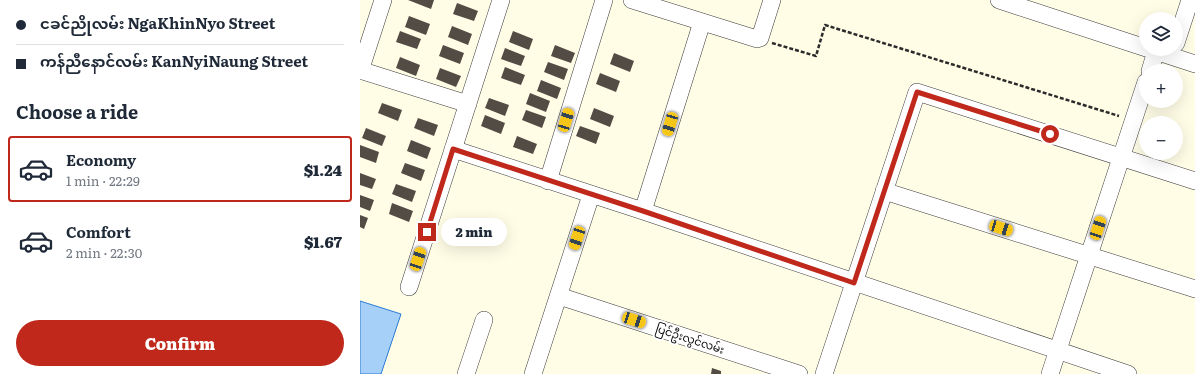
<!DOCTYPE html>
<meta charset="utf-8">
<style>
:root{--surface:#fff;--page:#f2f2f3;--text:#1f2937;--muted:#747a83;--line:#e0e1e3;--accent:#bf281b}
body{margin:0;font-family:Literata,"Noto Sans Myanmar",serif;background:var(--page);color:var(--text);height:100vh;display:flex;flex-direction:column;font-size:15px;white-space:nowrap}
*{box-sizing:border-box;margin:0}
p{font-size:13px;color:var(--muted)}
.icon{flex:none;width:22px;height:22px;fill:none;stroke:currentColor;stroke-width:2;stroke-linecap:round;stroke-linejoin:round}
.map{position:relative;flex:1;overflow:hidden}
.panel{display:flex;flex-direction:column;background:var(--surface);width:360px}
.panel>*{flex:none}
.top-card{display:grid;align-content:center;height:88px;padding:0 16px;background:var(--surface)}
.fabs{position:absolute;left:779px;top:12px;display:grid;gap:8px}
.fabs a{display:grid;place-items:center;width:44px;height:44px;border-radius:50%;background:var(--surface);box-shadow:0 4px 16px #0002;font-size:20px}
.end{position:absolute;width:18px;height:18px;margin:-9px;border:5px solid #bf281b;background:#fff;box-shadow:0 0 0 2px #fff}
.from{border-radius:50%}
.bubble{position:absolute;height:28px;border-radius:14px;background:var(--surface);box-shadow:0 4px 16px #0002;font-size:13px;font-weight:800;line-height:28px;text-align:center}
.car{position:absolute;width:12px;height:24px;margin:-12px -6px;border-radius:5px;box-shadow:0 0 3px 1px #0007;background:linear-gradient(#f5c518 24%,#345 0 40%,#f5c518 0 76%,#345 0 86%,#f5c518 0)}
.top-card b{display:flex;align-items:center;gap:14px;height:38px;font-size:15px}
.top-card b+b{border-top:1px solid var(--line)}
.top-card i{width:10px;height:10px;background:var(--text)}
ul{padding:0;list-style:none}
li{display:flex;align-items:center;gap:12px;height:66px;margin:0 8px 6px;padding:0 8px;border:2px solid transparent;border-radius:4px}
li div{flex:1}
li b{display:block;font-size:15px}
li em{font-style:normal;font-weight:800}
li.selected{border-color:var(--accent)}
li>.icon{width:36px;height:36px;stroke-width:1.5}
h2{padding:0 16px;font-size:18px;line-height:48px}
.primary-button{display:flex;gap:8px;margin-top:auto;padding:8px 16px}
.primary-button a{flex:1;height:46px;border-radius:24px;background:var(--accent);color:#fff;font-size:16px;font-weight:800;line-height:46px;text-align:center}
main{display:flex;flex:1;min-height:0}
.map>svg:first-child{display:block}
.water{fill:#a7d0f9;stroke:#2b7bd4}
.building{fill:#524c45}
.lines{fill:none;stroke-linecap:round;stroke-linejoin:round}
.minor-casing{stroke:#3c3c3c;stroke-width:18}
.path{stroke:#2b2b2b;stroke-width:2.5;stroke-dasharray:4 2;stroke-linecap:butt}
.minor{stroke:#fff;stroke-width:17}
.route{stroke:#bf281b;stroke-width:5}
.labels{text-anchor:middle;stroke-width:4;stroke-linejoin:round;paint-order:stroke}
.street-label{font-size:11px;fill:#090909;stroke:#fff}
</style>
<main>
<section class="panel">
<div class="top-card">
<b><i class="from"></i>ငခင်ညိုလမ်း NgaKhinNyo Street</b>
<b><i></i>ကန်ညီနောင်လမ်း KanNyiNaung Street</b>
</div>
<h2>Choose a ride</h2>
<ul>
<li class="selected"><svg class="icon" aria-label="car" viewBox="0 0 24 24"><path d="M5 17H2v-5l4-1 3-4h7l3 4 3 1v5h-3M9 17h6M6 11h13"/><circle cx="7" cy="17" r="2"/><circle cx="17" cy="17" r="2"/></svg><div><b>Economy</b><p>1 min · 22:29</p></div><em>$1.24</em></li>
<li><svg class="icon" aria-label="car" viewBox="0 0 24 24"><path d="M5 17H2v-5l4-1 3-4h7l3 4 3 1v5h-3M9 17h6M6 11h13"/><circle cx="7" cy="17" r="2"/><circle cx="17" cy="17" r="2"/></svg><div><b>Comfort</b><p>2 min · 22:30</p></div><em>$1.67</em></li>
</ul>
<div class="primary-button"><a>Confirm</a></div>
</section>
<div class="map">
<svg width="835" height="374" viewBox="0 0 835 374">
<rect width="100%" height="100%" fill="#fffde6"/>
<!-- water -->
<path class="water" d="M 0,301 L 41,314 L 21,374 L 0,374 Z"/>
<!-- building -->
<path class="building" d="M 48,0 L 74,0 L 71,9 Z
M 97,3 L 118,11 L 114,21 L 93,14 Z
M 49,16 L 70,24 L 66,35 L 45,27 Z
M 92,26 L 112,34 L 108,45 L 88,37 Z
M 40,31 L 61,39 L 57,49 L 36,42 Z
M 153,31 L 173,39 L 169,50 L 149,42 Z
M 83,45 L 104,53 L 100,64 L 79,56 Z
M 195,45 L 215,53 L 211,63 L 191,56 Z
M 145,48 L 165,56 L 161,66 L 141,59 Z
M 254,53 L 274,61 L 270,72 L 250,64 Z
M 40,57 L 60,65 L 56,76 L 36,68 Z
M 188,62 L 208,69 L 204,80 L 184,72 Z
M 145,67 L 165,75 L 161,85 L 141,78 Z
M 80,68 L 101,76 L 96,87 L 76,79 Z
M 240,73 L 260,81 L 256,92 L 236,84 Z
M 181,80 L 201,88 L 197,99 L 177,91 Z
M 170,93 L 190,101 L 186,112 L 166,104 Z
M 129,98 L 149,105 L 145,116 L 125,108 Z
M 22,103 L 42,110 L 38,121 L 18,113 Z
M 234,108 L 254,116 L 250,127 L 230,119 Z
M 166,110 L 186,117 L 182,128 L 162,120 Z
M 125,115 L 145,123 L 141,134 L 121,126 Z
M 58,118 L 78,125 L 74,136 L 54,128 Z
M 220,126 L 240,133 L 236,144 L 216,136 Z
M 6,128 L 26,136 L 22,146 L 2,138 Z
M 157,136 L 177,144 L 173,154 L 153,147 Z
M 51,140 L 71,148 L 67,159 L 47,151 Z
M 0,145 L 19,152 L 16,163 L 0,157 Z
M 45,163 L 65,170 L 61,181 L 41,173 Z
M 0,173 L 16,179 L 12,189 L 0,185 Z
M 36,184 L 56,191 L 52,202 L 32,194 Z
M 0,195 L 14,200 L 10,211 L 0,207 Z
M 32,203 L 53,211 L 49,222 L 29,214 Z
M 0,215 L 8,218 L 4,229 L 0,227 Z
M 352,368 L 361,371 L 361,374 L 351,374 Z"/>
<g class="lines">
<!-- minor casing -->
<g class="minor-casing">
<path id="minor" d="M 272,0 L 397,39 L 400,38 L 412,0
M 639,0 L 786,48
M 816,43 L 830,0
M 789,49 L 835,64
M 0,70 L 108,104
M 0,71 L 23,0
M 790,71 L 796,51
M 93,149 L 283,211 L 768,374
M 188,181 L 244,0
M 524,191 L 835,289
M 283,211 L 342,22
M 49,287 L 141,0
M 199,296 L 439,374
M 106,374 L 124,320
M 173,374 L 231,195
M 464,374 L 557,92 L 835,181
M 690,374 L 786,82"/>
</g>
<!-- path -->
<path class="path" d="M 412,43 L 456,56 L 465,25 L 759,116"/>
<!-- minor -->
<use href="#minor" class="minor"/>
</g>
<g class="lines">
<!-- route -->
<path class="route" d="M 67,232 L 93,149 L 283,211 L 494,283 L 557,92 L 690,134"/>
</g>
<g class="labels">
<!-- street labels -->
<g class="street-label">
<text transform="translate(330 339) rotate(18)" y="4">ပြင်ဦးလွင်လမ်း</text>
</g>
</g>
</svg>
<div class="fabs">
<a><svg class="icon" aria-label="layers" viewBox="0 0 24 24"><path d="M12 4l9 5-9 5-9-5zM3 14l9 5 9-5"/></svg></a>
<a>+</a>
<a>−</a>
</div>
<i class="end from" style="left:690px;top:134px"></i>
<i class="end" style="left:67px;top:232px"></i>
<div class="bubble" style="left:81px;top:218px;width:66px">2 min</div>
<i class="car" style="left:206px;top:120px;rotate:17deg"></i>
<i class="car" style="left:310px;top:124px;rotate:197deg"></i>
<i class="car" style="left:641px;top:228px;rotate:107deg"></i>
<i class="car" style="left:738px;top:228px;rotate:18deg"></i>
<i class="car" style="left:217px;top:238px;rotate:198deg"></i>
<i class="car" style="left:58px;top:259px;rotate:18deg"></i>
<i class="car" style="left:274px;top:320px;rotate:108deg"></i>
</div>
</main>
